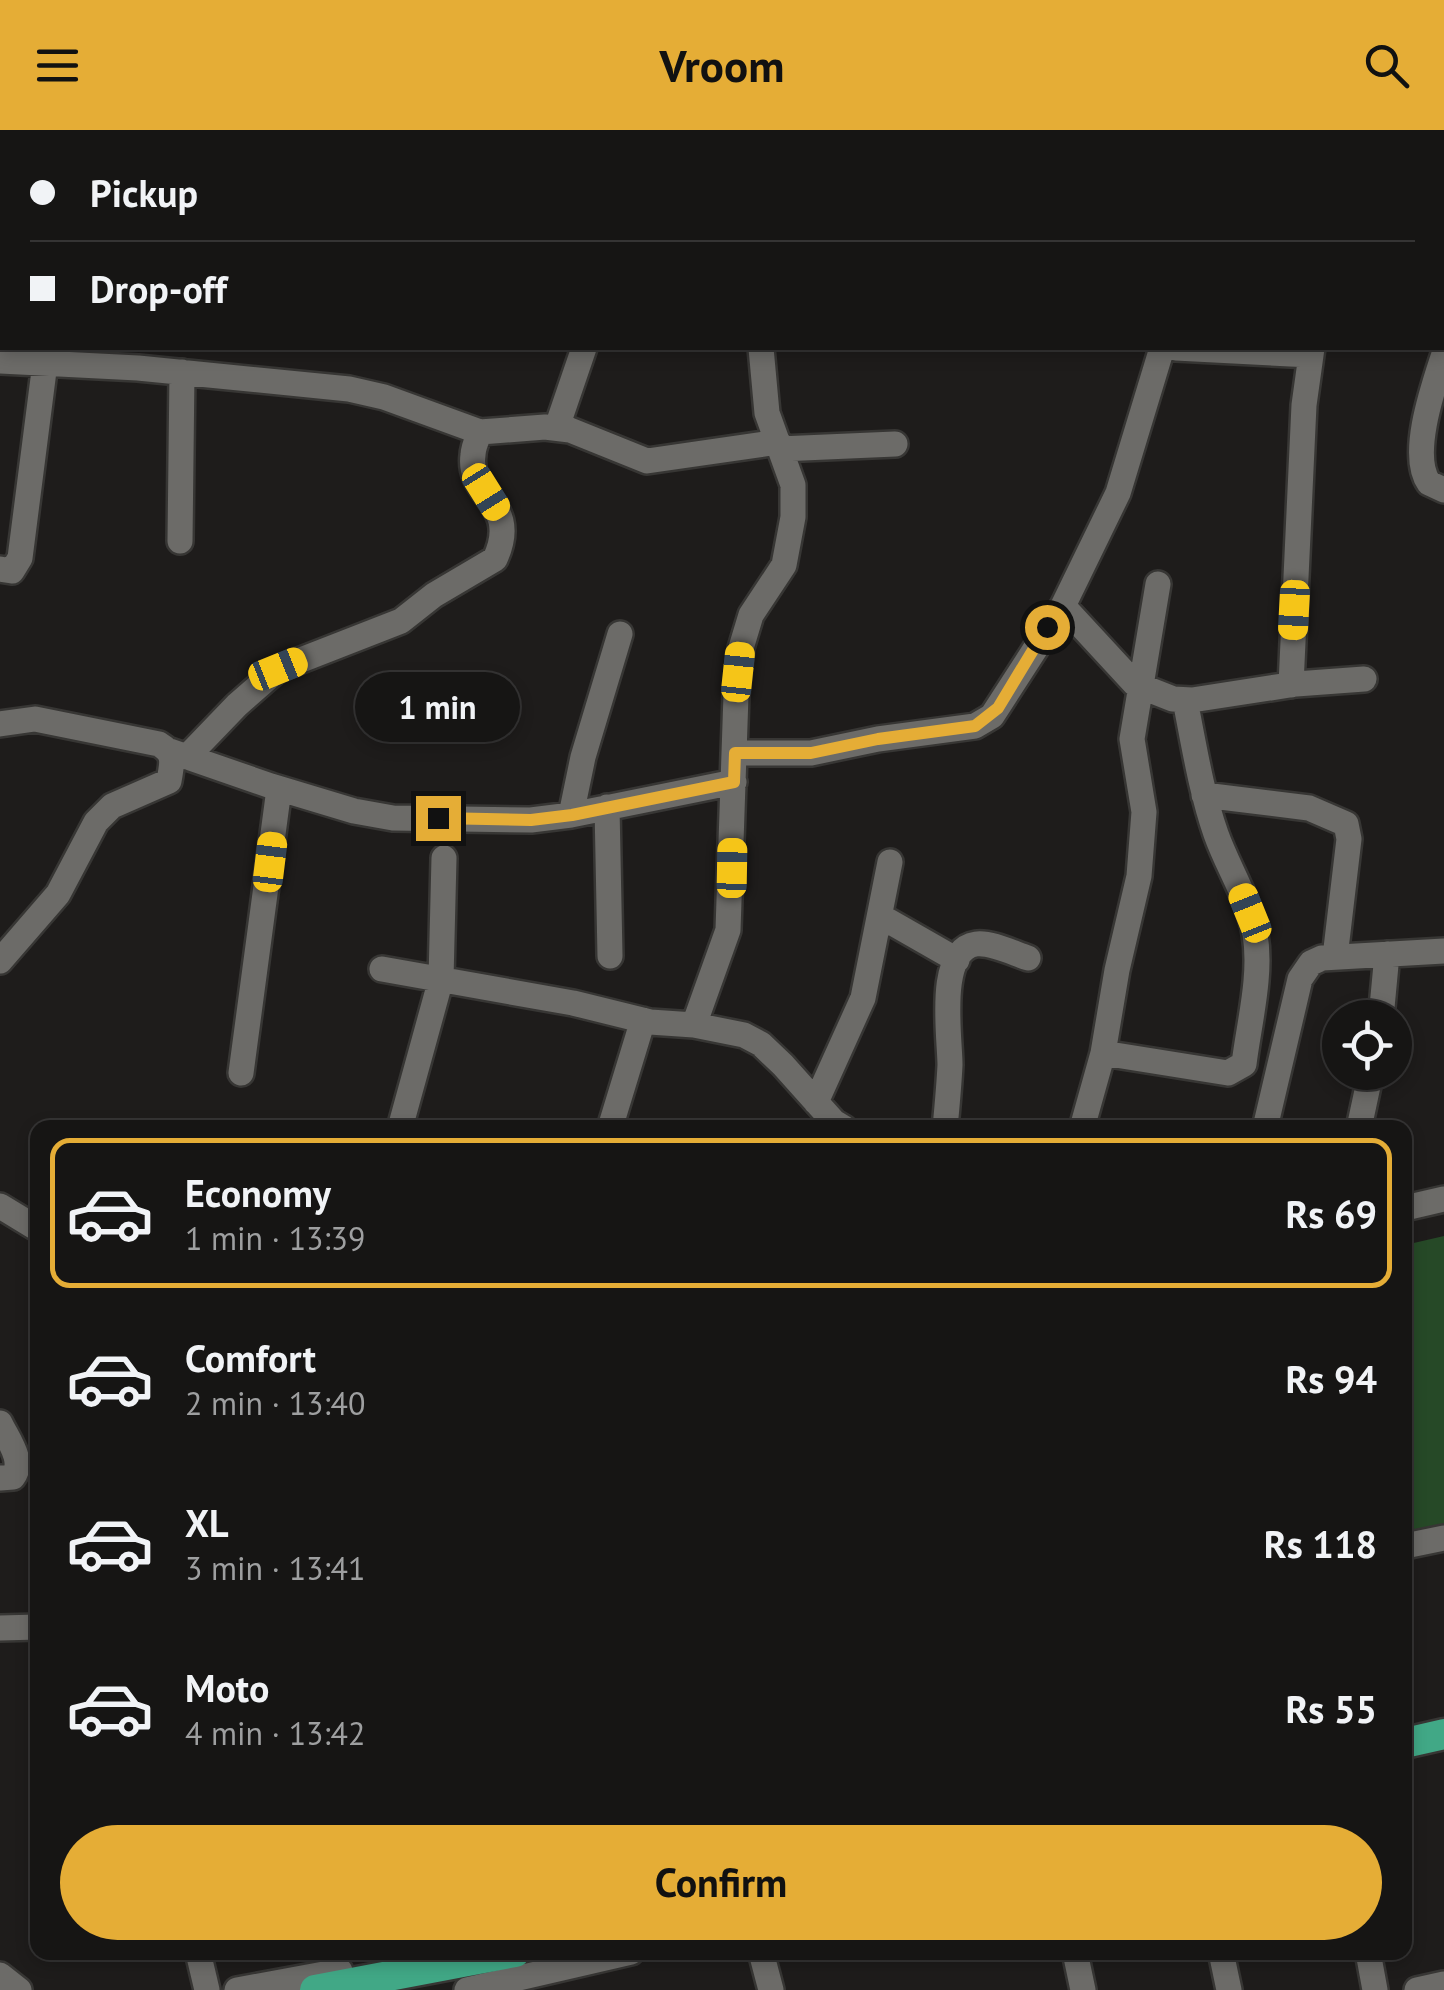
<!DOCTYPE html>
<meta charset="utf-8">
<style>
:root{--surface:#161514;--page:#232222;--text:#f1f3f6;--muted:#9e9fa0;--line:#353434;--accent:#e5ad36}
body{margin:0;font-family:"PT Sans",sans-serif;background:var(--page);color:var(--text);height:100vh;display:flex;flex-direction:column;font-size:38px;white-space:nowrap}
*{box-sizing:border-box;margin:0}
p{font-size:32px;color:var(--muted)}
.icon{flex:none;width:55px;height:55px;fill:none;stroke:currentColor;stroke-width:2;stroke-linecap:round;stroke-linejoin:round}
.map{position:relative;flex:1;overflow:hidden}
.sheet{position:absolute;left:30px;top:990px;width:1382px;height:840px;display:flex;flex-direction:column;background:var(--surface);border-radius:20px;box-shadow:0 5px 15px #0003,0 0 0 2px var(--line)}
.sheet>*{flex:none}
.top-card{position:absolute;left:0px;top:0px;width:1445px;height:220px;box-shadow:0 5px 15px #0003,0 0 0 2px var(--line);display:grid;align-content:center;height:220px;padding:0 30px;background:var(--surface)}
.buttons{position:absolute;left:1322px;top:870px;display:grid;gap:20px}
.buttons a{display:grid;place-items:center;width:90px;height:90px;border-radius:50%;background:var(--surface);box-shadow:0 5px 15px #0003,0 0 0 2px var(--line);font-size:50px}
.end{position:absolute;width:45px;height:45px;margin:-22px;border:12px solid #e5ad36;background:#111;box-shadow:0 0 0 5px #111}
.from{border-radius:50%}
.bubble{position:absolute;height:70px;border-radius:35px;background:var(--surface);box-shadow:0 5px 15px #0003,0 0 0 2px var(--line);font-size:32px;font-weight:700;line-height:70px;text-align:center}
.car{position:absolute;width:30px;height:60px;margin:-30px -15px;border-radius:12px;box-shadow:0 0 8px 2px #0007;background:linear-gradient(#f5c518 24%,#345 0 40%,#f5c518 0 76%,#345 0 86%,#f5c518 0)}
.top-card b{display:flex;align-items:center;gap:35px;height:95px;font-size:38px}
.top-card b+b{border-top:2px solid var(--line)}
.top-card i{width:25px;height:25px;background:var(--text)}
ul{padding:18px 0 0;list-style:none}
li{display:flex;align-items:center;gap:30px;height:150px;margin:0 20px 15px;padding:0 10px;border:5px solid transparent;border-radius:20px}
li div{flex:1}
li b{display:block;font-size:38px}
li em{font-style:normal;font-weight:700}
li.selected{border-color:var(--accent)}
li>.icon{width:90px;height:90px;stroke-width:1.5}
.primary-button{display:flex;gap:20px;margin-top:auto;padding:20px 30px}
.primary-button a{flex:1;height:115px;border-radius:60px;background:var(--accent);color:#111;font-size:40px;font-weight:700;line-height:115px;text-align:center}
header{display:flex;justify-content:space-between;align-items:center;height:130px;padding:0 30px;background:var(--accent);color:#111;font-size:45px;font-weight:700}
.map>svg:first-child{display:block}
.park{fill:#264927}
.water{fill:url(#water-ripples)}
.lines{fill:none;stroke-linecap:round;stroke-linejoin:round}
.minor-casing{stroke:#373634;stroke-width:30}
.major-casing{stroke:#373634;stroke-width:35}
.minor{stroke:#6c6b68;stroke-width:25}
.major{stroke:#41a886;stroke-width:30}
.route{stroke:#e5ad36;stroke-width:12}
</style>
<header><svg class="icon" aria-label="menu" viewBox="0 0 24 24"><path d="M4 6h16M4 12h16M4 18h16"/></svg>Vroom<svg class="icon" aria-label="search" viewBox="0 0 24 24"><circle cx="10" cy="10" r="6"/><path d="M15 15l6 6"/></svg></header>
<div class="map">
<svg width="1444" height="1860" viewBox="0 0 1444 1860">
<defs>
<pattern id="water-ripples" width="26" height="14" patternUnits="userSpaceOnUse" patternTransform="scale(2.5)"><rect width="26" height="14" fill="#000427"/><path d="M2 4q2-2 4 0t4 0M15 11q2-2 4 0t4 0" fill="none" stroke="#262947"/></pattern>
</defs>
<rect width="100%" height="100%" fill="#1e1c1b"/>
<!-- park -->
<path class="park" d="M 1444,1106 L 1444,1419 L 1405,1426 L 1405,1115 Z"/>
<!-- water -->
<path class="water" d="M 1138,0 L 1431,0 L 1137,2 Z"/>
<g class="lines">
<!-- minor casing -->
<g class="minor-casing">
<path id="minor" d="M 153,2 L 154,0
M 684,2 L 685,0
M 865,2 L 866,0
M 1141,2 L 1141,0
M 1442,2 L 1443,0
M 0,109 L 2,109
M 1442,184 L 1444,185
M 1176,218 L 1311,225
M 1444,224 C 1434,255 1409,325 1429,353 L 1444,360
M 0,231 L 138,238 L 349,259 L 384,267 L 480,302 L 545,297 L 570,300 L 647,331 L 778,312
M 557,297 L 584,218
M 780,319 L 895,314
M 180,411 L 182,242
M 0,439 L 12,441 L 20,428 L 45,233
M 1063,476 L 1135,554 L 1173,569 L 1192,570 L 1296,554 L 1364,549
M 1291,555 L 1304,275 L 1312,218
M 0,594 L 35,589 L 159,614 C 176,624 172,633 169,651 L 112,676 L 96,692 L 58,764 L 0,831
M 170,621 L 271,656 L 354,681 L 393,688 L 531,690 L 571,685 L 734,652
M 735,623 L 811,623 L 878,609 L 975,596 L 992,586 L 1063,476 L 1118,363 L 1162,218
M 187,627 L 237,575 L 278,539 L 401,491 L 434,465 L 495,429 C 521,373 467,367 473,325 C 473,318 477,309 480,302
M 1204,665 L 1309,678 L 1346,694 L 1349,709 L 1335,827
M 607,677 L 610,826
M 571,685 L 583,627 L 620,504
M 880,786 L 957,830
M 382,839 L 573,873 L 650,892 L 694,895 L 744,905 L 761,914 L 783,935 L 834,992 L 844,998
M 1381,888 L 1387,824
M 694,895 L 728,800 L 736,565 L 741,518 L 751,485 L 784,435 L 793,387 L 793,355 L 767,283 L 761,218
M 1103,923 L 1228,943 L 1244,934 C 1249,893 1262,845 1255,804 C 1249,769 1228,738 1216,704 C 1201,661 1194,615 1185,570
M 241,943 L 279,659
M 816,972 L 863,868 L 890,732
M 400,998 L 441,849 L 444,728
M 610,998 L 643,890
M 945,998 C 947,977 949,956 950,935 C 950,907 936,820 976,814 C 991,812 1013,823 1028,828
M 1082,998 L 1103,923 L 1117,840 L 1139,746 L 1144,682 L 1132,609 L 1158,454
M 1265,998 L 1300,849 L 1311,833 L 1322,828 L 1444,821
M 1359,998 L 1371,942
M 0,1076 L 38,1099
M 1405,1078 L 1444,1069
M 0,1293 C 8,1310 25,1331 13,1347 L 0,1348
M 1405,1416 L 1444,1408
M 0,1498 L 38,1497
M 198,1822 L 207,1860
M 761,1822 L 771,1860
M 1075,1822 L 1083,1860
M 1221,1822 L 1229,1860
M 1368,1822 L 1375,1860
M 0,1845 L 19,1860
M 237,1860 L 340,1841
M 467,1860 L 631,1822
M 1417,1860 L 1444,1854"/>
</g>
<!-- major casing -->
<g class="major-casing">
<path id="major" d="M 1405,1613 L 1444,1604
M 315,1860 L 515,1822"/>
</g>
<!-- minor -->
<use href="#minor" class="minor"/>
<!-- major -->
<use href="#major" class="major"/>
</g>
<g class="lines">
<!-- route -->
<path class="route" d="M 438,688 L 531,690 L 572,685 L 734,652 L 735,623 L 811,623 L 878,609 L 975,596 L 998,578 L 1047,497"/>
</g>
</svg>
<div class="buttons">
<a><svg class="icon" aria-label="locate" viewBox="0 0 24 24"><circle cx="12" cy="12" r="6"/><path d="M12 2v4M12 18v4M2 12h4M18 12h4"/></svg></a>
</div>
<i class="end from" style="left:1047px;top:497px"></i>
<i class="end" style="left:438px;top:688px"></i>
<div class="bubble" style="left:355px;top:542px;width:165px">1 min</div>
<i class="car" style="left:486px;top:362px;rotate:148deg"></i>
<i class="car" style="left:1294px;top:480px;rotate:183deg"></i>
<i class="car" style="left:278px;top:539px;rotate:68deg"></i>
<i class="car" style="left:738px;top:542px;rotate:6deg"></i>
<i class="car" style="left:270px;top:732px;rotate:7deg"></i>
<i class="car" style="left:732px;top:738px;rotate:1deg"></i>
<i class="car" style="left:1250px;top:783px;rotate:338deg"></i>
<div class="top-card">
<b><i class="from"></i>Pickup</b>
<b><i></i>Drop-off</b>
</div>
<section class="sheet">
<ul>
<li class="selected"><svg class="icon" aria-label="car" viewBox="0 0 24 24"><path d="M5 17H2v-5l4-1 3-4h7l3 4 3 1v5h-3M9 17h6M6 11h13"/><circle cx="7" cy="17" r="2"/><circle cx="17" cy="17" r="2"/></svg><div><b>Economy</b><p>1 min · 13:39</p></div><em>Rs 69</em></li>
<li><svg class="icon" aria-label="car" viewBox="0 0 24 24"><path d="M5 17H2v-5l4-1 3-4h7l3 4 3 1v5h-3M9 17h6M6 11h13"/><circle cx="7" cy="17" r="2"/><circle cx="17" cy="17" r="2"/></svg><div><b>Comfort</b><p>2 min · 13:40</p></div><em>Rs 94</em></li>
<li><svg class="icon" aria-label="car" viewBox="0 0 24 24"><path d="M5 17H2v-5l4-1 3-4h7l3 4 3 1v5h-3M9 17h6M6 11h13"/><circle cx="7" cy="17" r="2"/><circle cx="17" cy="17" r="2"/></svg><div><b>XL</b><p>3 min · 13:41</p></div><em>Rs 118</em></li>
<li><svg class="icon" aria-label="car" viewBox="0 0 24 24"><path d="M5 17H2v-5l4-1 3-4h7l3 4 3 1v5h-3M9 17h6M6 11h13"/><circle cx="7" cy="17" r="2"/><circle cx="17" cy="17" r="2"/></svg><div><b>Moto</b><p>4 min · 13:42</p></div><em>Rs 55</em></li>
</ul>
<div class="primary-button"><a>Confirm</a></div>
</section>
</div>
